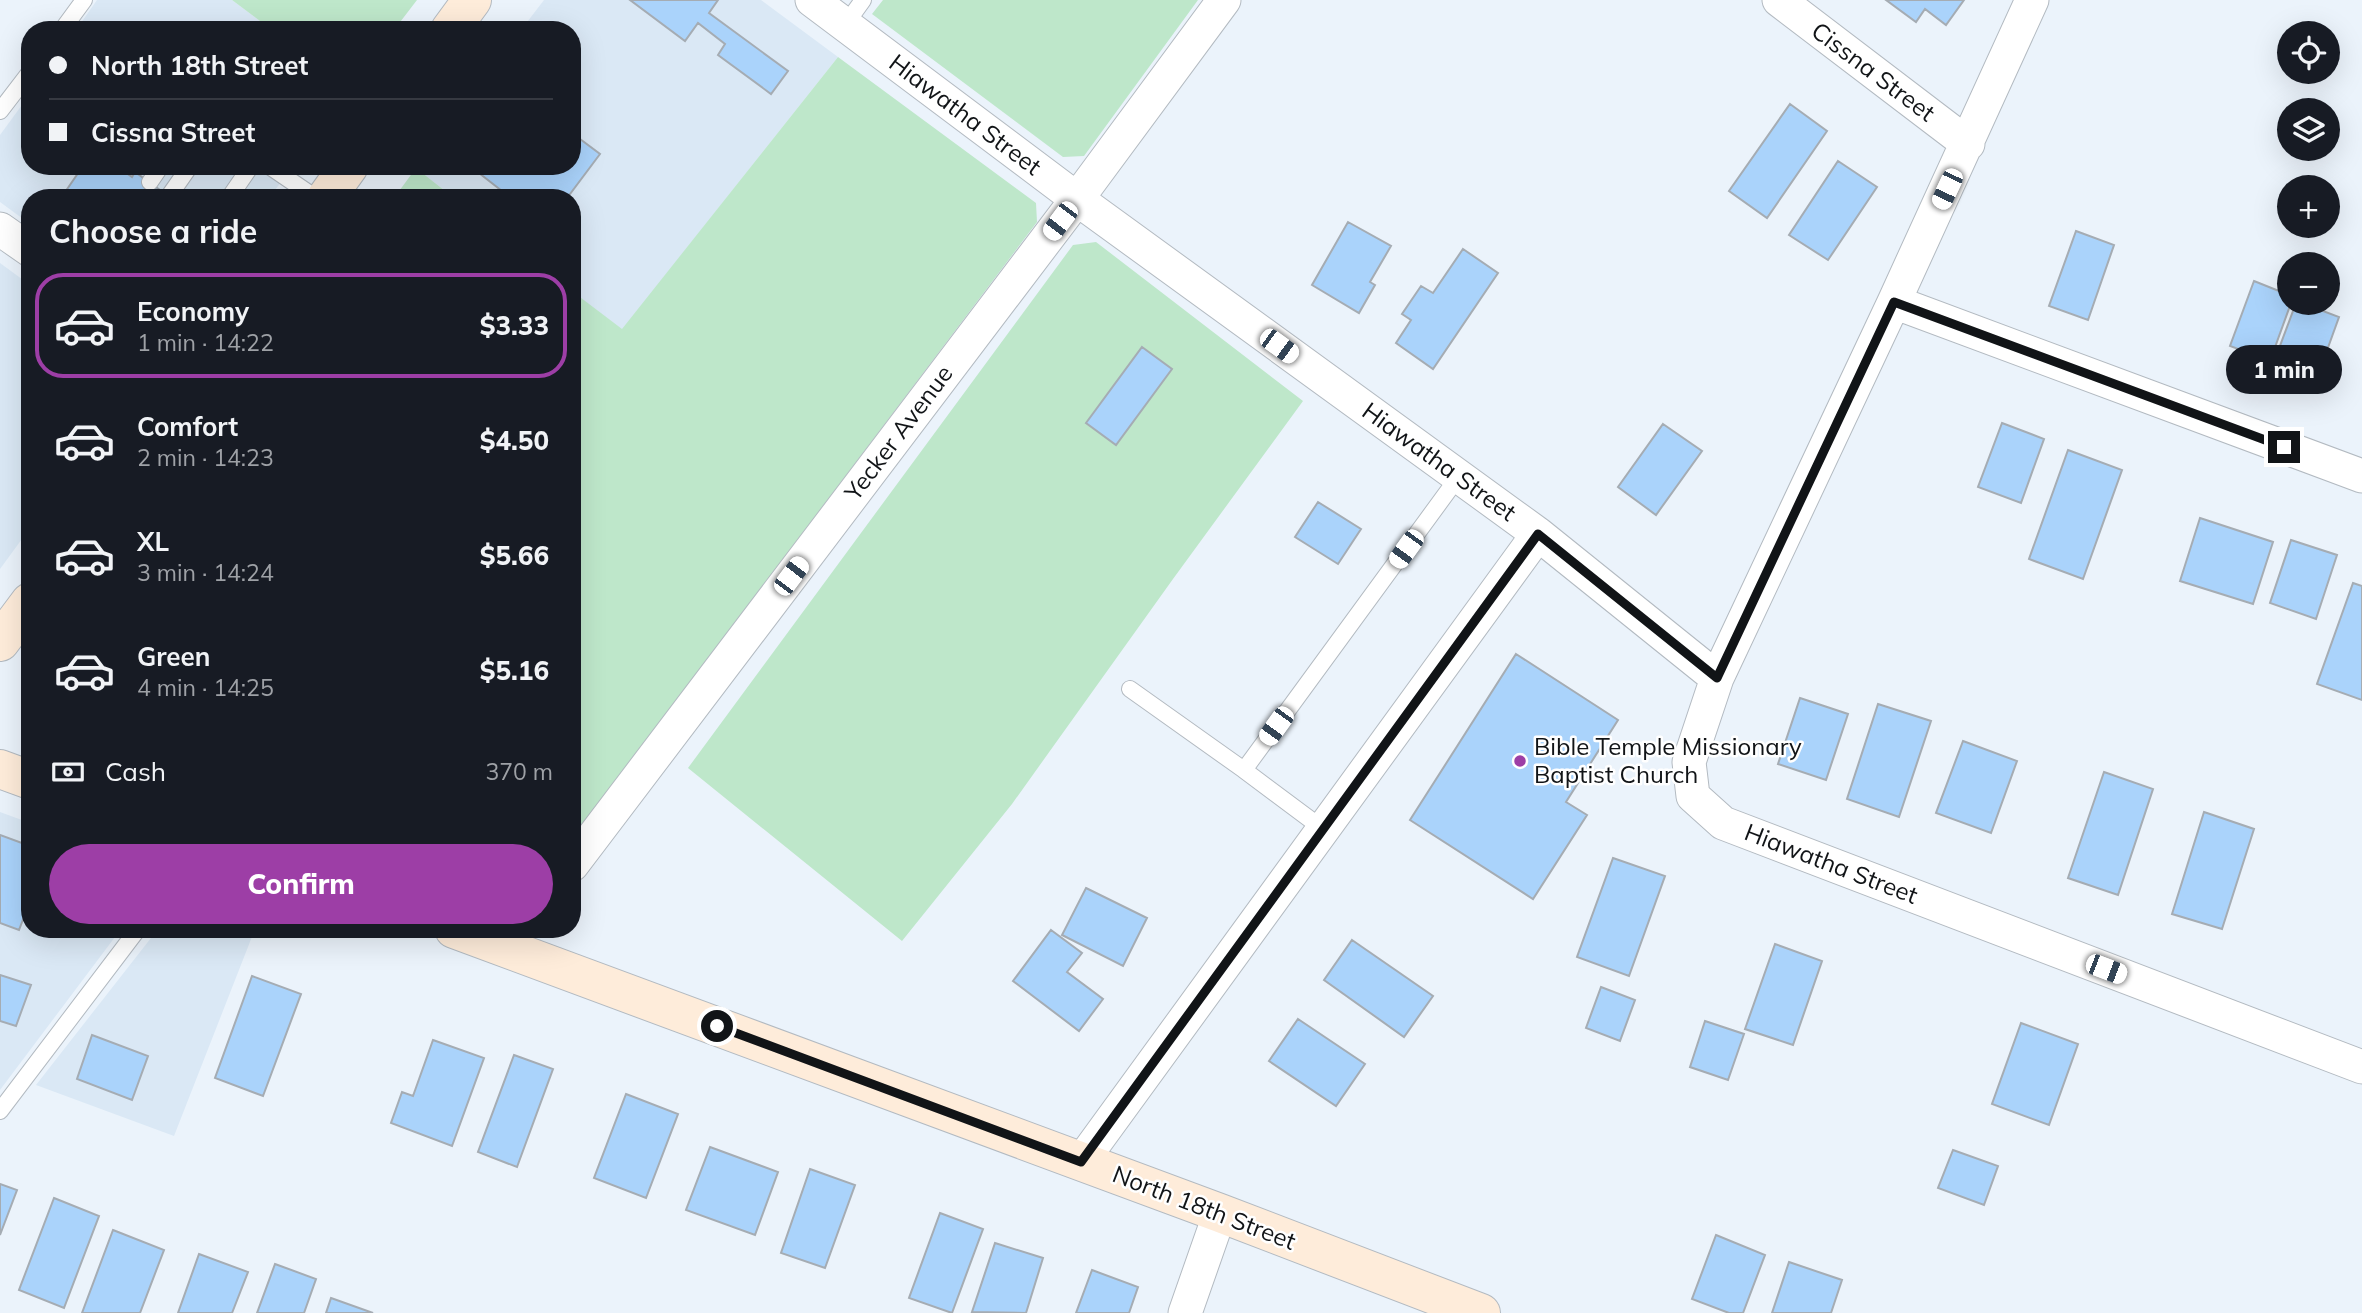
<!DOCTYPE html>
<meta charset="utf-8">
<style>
:root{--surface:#171b24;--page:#20242c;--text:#f1f3f6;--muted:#9ea1a6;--line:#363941;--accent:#9d3ea6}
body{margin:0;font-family:Mulish,sans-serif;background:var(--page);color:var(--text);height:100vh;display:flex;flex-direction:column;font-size:26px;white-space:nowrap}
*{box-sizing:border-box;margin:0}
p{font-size:23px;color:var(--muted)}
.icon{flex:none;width:38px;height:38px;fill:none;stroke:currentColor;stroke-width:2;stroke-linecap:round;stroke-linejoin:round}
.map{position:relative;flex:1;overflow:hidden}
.panel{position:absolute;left:21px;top:189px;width:560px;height:749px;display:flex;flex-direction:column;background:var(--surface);border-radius:28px;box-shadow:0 7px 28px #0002}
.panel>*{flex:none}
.banner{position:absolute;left:21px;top:21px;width:560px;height:154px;border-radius:28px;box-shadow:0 7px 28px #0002;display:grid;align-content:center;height:154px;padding:0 28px;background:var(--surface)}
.controls{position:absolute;left:2277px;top:21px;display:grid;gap:14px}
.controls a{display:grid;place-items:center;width:63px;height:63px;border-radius:50%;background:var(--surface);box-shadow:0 7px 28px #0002;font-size:35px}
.end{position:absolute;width:32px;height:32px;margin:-16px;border:9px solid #111417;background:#fff;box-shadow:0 0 0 4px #fff}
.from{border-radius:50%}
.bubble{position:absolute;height:49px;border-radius:24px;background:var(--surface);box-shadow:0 7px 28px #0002;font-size:23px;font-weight:800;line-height:49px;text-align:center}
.car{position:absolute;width:21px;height:42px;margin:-21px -10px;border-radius:9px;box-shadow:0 0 5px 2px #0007;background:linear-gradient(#fff 24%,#345 0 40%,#fff 0 76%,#345 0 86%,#fff 0)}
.banner b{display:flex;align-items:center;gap:24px;height:66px;font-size:26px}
.banner b+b{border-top:2px solid var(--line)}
.banner i{width:18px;height:18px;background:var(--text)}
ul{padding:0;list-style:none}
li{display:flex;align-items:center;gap:21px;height:105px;margin:0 14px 10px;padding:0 14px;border:4px solid transparent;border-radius:28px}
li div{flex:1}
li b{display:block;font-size:26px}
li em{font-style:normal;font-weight:800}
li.active{border-color:var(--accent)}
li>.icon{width:63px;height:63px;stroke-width:1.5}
h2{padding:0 28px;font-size:32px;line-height:84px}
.pay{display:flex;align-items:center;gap:18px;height:77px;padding:0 28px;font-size:26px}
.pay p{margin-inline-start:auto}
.action{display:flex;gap:14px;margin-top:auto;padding:14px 28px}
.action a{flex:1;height:80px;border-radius:42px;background:var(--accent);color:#fff;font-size:28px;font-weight:800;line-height:80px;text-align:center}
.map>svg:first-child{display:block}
.built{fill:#dae8f5}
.green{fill:#bee7ca}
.building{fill:#aad3fb;stroke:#a5acb3;stroke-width:2}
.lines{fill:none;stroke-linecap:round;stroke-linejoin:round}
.service-casing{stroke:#b3bac1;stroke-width:18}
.minor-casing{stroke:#b3bac1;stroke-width:35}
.secondary-casing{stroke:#b3bac1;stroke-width:40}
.service{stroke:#fff;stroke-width:16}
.minor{stroke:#fff;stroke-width:33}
.secondary{stroke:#feecda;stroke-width:38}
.route{stroke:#111417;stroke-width:9}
.poi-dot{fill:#9d3ea6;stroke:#fff;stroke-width:2.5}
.labels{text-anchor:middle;stroke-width:5;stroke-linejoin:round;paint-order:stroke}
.street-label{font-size:24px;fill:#111417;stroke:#fff}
.poi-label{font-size:24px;fill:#111417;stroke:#fff;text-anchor:start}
</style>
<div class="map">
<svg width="2362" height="1313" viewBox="0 0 2362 1313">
<rect width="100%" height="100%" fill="#ebf3fb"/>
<!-- built -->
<path class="built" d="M 97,0 L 232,0 L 272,30 L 76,30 Z
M 544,0 L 761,0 L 838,57 L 622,330 L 572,291 L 572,198 L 454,198 L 416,168 L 572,166 L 572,30 L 521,30 Z
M 30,94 L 30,166 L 293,166 L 269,198 L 30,198 L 30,224 L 0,202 L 0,135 Z
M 0,263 L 30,285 L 30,528 L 0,569 Z
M 0,812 L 30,823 L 30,929 L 121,929 L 0,1090 Z
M 158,929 L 255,929 L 174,1136 L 36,1085 Z"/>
<!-- green -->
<path class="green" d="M 232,0 L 417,0 L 394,30 L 272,30 Z
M 883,0 L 1198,0 L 1084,156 L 1063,157 L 872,14 Z
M 838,57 L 1036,203 L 1037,222 L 572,839 L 572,291 L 622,329 Z
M 416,168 L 454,198 L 394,198 Z
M 1096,242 L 1303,401 L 1173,579 L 1012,804 L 902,941 L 688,768 L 1073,245 Z"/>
<!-- building -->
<path class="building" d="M 630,0 L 718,0 L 709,13 L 788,71 L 771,94 L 718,55 L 725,44 L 698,23 L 685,41 Z
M 1886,0 L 1964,0 L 1946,25 L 1925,9 L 1916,22 Z
M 1790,104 L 1827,131 L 1767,218 L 1729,191 Z
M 572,133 L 600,154 L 567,198 L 511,198 L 470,166 L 572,166 Z
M 1838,161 L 1877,187 L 1828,260 L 1789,235 Z
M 83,166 L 117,166 L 132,177 L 135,172 L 171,198 L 61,198 Z
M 1348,222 L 1391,246 L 1370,282 L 1375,285 L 1359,313 L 1312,285 Z
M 2076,231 L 2114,245 L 2088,320 L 2049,306 Z
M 1463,249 L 1498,273 L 1433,369 L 1396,343 L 1411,320 L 1402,314 L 1421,286 L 1433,293 Z
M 2254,281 L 2289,295 L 2289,303 L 2291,303 L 2270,361 L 2230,346 Z
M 2296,303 L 2302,303 L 2339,317 L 2317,378 L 2274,362 Z
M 1142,347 L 1172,369 L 1116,445 L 1086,423 Z
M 2002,423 L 2044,439 L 2021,503 L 1978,487 Z
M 1663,424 L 1702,451 L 1656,515 L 1618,487 Z
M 2068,450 L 2122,470 L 2083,579 L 2029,559 Z
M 1318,502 L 1361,529 L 1338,564 L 1295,537 Z
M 2200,518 L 2273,542 L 2253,604 L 2180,581 Z
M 2291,540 L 2337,555 L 2316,619 L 2270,603 Z
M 2353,583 L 2362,586 L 2362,700 L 2317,684 Z
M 1516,654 L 1618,720 L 1566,802 L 1587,815 L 1533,899 L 1410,820 Z
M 1800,698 L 1848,714 L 1826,780 L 1778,764 Z
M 1878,704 L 1931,721 L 1899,817 L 1847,799 Z
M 1963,741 L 2017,761 L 1991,833 L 1936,813 Z
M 2104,772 L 2153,789 L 2118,895 L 2068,878 Z
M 2204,812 L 2254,829 L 2222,929 L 2172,914 Z
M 0,835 L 30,846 L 30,901 L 19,930 L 0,923 Z
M 1613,858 L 1665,876 L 1629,976 L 1577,957 Z
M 1086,888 L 1147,918 L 1123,966 L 1062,935 Z
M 1051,930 L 1082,953 L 1067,972 L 1103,999 L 1079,1031 L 1013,981 Z
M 1352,940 L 1433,996 L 1404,1037 L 1324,980 Z
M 1775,944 L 1822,961 L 1793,1045 L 1745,1029 Z
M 0,975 L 31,985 L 16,1026 L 0,1021 Z
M 252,976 L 301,994 L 263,1096 L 215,1078 Z
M 1601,987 L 1635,1000 L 1620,1041 L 1586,1028 Z
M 1298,1019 L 1365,1064 L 1336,1106 L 1269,1061 Z
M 1705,1021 L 1744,1034 L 1728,1080 L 1690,1067 Z
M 2021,1023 L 2078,1044 L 2049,1125 L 1992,1104 Z
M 92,1035 L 148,1056 L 132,1100 L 77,1079 Z
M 433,1040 L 484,1058 L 452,1146 L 391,1123 L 402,1092 L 413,1096 Z
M 514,1055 L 553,1069 L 517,1167 L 478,1152 Z
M 626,1094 L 678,1114 L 646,1198 L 594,1178 Z
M 710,1147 L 778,1172 L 755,1235 L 686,1210 Z
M 1953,1150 L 1998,1166 L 1984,1205 L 1938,1188 Z
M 810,1169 L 855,1185 L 825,1268 L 781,1253 Z
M 0,1184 L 17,1190 L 0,1235 Z
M 54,1198 L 99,1216 L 64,1308 L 19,1290 Z
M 940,1213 L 983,1229 L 952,1313 L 909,1298 Z
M 113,1230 L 164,1250 L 140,1313 L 82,1313 Z
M 1716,1235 L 1765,1255 L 1743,1313 L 1729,1313 L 1692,1299 Z
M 995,1243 L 1043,1258 L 1026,1313 L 972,1312 Z
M 199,1254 L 248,1272 L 232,1313 L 178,1313 Z
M 1789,1262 L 1842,1280 L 1831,1313 L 1772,1313 Z
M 275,1264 L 316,1279 L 304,1313 L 257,1313 Z
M 1092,1270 L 1138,1287 L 1129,1313 L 1076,1313 Z
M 331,1298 L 373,1313 L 326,1313 Z"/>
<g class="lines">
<!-- service casing -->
<g class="service-casing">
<path id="service" d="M 845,25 L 863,0
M 62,30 L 84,0
M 0,111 L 30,72
M 269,166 L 316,198
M 150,182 L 161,166
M 169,196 L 190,166
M 229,198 L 251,166
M 1130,689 L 1244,770
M 1323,829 L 1244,770 L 1459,476
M 0,1111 L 138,929"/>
</g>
<!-- minor casing -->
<g class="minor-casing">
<path id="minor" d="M 812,0 L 1077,199 L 1538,534 L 1717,678
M 1779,0 L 1968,144
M 2032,0 L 1894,302 L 1717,678 L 1689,762 L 1693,796 L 1723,823 L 2362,1067
M 0,229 L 30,250
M 1894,302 L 2362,476
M 572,865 L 1077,199 L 1224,0
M 1081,1162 L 1538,534
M 1185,1313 L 1220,1213"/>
</g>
<!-- secondary casing -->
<g class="secondary-casing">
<path id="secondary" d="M 450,30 L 472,0
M 326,198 L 349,166
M 0,642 L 30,602
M 0,769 L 30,780
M 454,929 L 1220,1213 L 1481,1313"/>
</g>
<!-- service -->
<use href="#service" class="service"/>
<!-- minor -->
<use href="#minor" class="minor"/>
<!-- secondary -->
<use href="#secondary" class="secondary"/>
</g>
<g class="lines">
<!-- route -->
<path class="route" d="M 717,1026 L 1081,1162 L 1538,534 L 1717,678 L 1894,302 L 2284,447"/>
</g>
<!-- markers -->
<circle class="poi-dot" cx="1520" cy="761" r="7"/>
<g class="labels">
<!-- street labels -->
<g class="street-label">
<text transform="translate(1873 72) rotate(37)" y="8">Cissna Street</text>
<text transform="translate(965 115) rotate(37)" y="8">Hiawatha Street</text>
<text transform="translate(899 433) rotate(-53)" y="8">Yecker Avenue</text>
<text transform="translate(1439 462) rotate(36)" y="8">Hiawatha Street</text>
<text transform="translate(1831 864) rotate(21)" y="8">Hiawatha Street</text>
<text transform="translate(1204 1208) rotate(21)" y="8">North 18th Street</text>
</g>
<!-- poi labels -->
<g class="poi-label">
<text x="1534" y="755">Bible Temple Missionary<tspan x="1534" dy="28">Baptist Church</tspan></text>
</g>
</g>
</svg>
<div class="controls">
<a><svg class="icon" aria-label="locate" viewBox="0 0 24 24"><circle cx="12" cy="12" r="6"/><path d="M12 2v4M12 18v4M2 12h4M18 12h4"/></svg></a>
<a><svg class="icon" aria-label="layers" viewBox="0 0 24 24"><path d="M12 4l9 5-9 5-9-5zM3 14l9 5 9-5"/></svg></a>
<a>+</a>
<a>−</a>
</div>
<i class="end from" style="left:717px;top:1026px"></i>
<i class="end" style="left:2284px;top:447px"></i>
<div class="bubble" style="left:2226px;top:345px;width:116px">1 min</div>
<i class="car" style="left:1947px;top:189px;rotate:205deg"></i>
<i class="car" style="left:1060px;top:221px;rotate:217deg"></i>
<i class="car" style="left:1279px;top:346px;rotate:126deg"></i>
<i class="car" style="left:1406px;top:549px;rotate:216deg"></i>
<i class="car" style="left:791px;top:576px;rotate:37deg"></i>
<i class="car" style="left:1276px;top:726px;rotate:216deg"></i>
<i class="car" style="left:2106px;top:969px;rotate:111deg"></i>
<div class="banner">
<b><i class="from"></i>North 18th Street</b>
<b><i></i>Cissna Street</b>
</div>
<section class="panel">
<h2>Choose a ride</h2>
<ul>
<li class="active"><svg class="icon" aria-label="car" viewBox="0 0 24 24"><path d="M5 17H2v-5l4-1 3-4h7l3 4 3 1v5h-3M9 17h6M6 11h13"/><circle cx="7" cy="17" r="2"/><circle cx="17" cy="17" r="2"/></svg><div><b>Economy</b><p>1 min · 14:22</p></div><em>$3.33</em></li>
<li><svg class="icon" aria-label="car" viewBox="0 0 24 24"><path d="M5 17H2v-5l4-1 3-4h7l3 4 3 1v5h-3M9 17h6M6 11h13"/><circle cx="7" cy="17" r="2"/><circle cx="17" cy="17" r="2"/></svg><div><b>Comfort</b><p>2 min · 14:23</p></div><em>$4.50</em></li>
<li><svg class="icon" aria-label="car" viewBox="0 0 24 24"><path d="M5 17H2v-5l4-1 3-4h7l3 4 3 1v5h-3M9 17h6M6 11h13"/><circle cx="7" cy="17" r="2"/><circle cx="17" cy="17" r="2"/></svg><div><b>XL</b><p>3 min · 14:24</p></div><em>$5.66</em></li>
<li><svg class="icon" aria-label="car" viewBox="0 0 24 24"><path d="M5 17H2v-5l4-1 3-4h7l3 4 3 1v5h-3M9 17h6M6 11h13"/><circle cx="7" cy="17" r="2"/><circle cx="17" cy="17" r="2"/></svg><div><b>Green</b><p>4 min · 14:25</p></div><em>$5.16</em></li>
</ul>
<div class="pay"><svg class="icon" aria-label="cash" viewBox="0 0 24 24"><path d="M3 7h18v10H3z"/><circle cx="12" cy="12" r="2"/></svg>Cash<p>370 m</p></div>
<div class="action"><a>Confirm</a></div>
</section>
</div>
